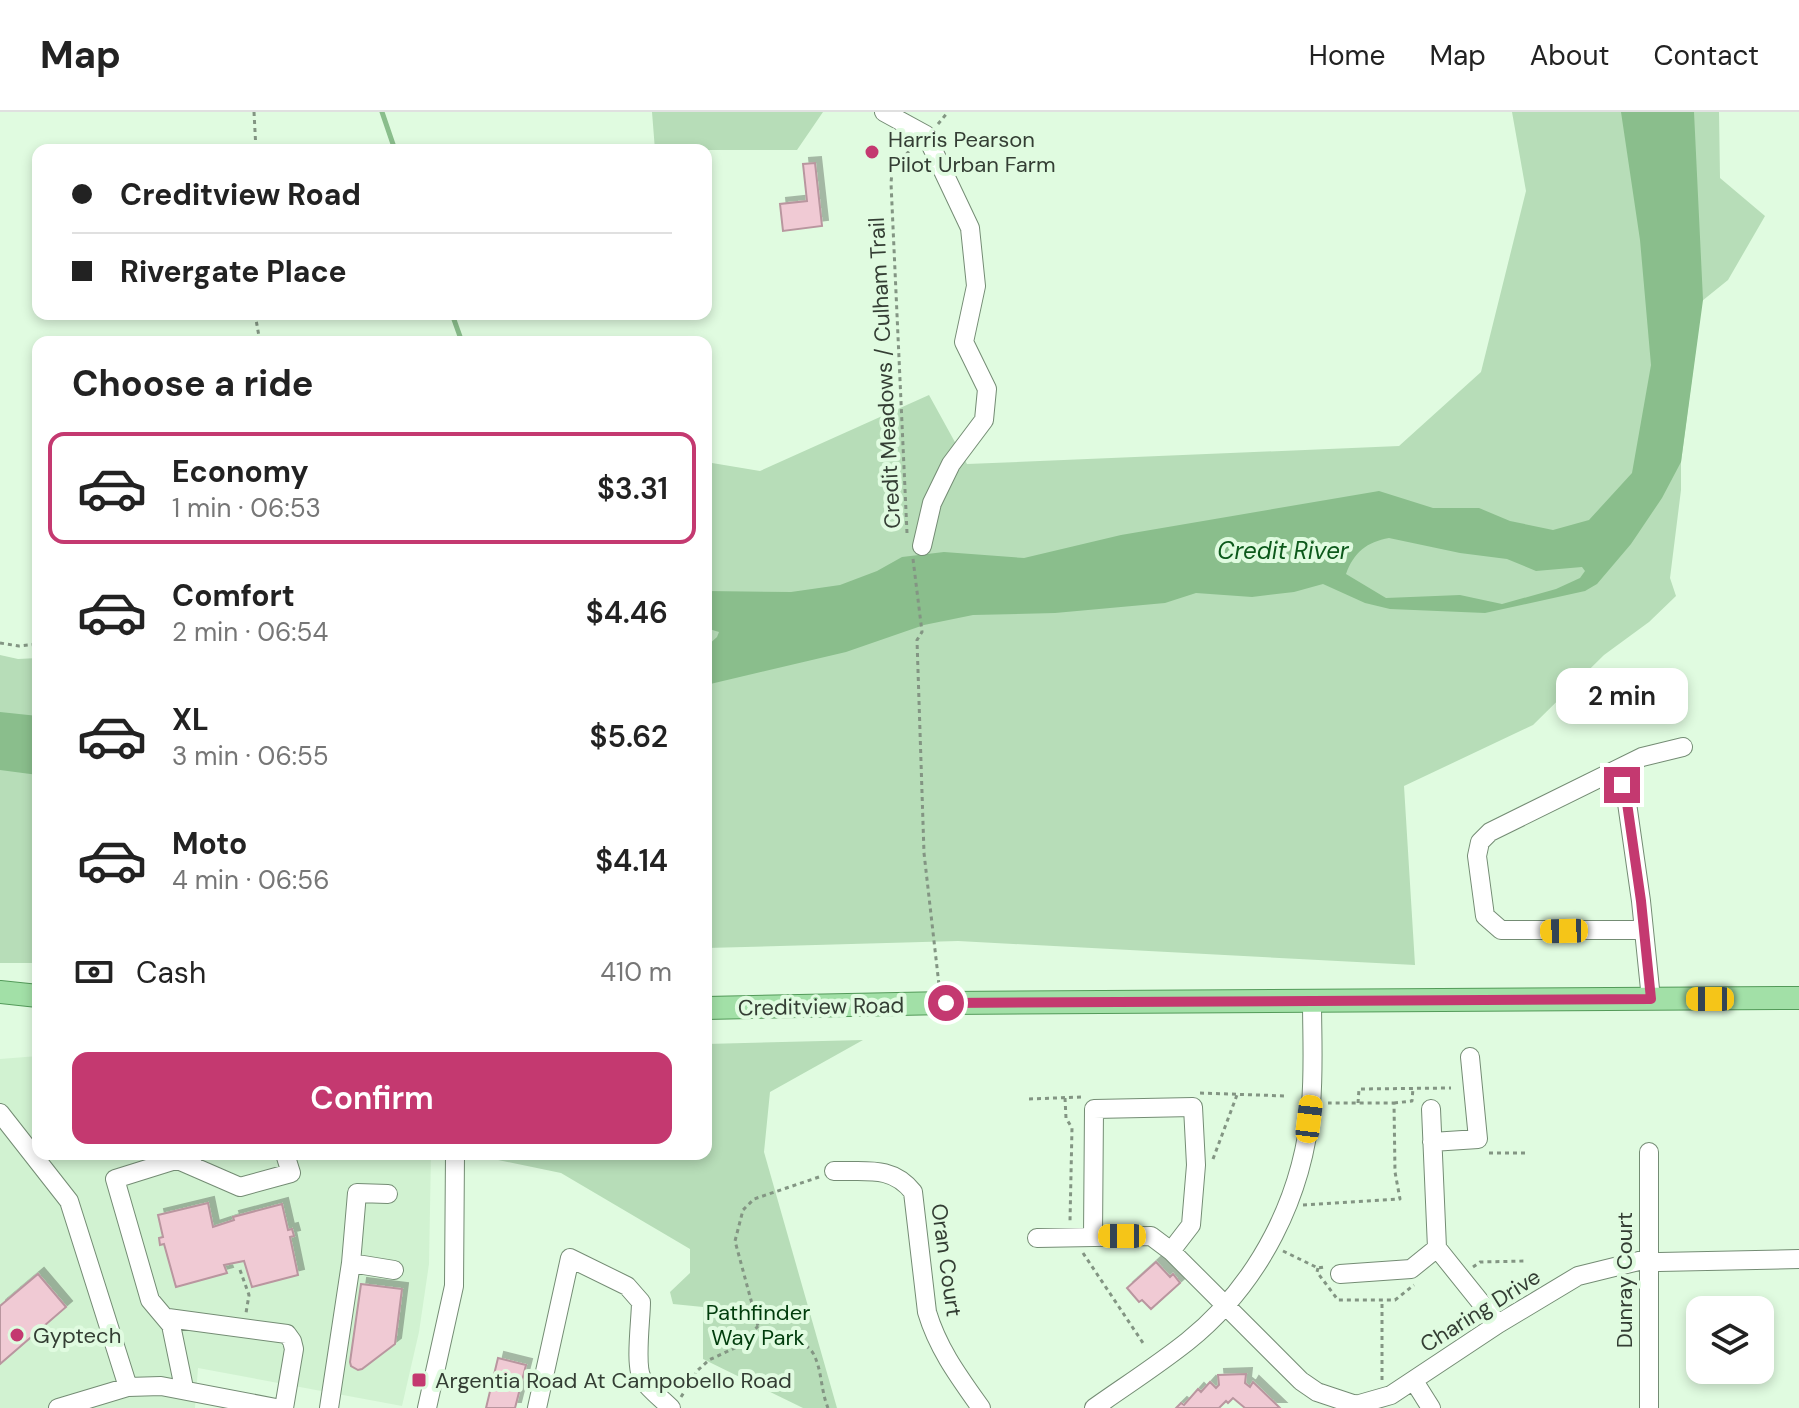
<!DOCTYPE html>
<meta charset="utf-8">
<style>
:root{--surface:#fff;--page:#f2f2f2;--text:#222;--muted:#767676;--line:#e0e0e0;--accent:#c43970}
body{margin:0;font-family:"DM Sans",sans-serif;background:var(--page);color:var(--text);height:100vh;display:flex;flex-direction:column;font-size:30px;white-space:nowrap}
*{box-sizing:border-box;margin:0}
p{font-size:26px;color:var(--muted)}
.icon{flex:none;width:44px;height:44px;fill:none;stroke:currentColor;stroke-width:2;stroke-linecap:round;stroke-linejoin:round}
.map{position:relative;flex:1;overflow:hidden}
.sheet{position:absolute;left:32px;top:224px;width:680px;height:824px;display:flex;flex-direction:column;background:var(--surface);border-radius:16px;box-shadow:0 4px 12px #0003}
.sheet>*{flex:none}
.banner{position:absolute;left:32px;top:32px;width:680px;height:176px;border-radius:16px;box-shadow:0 4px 12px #0003;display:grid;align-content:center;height:176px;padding:0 40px;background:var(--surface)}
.tools{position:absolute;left:1686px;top:1184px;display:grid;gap:16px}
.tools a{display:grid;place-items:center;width:88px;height:88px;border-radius:16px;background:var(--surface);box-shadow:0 4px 12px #0003;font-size:40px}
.end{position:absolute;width:36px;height:36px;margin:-18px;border:10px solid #c43970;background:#fff;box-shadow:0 0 0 4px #fff}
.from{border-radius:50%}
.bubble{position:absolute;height:56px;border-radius:16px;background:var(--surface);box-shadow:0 4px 12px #0003;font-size:26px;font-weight:600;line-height:56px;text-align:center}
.car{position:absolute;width:24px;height:48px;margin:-24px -12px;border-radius:10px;box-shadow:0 0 6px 2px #0007;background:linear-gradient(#f5c518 24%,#345 0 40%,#f5c518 0 76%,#345 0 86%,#f5c518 0)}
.banner b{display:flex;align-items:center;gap:28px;height:76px;font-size:30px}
.banner b+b{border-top:2px solid var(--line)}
.banner i{width:20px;height:20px;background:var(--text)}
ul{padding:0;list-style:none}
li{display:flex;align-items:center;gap:24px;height:112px;margin:0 16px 12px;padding:0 24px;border:4px solid transparent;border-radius:16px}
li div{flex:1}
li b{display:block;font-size:30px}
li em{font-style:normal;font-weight:600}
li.selected{border-color:var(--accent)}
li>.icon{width:72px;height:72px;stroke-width:1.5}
h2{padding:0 40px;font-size:36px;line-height:96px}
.pay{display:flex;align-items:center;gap:20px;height:88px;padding:0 40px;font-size:30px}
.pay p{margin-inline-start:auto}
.cta{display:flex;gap:16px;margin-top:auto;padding:16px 40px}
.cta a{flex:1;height:92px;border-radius:16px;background:var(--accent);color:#fff;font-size:32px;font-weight:600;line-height:92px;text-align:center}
header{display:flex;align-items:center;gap:48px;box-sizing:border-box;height:112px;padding:0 40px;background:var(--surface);border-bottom:2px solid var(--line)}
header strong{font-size:38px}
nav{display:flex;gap:44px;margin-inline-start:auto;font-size:28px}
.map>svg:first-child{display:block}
.built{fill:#d1f2d1}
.green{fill:#b7ddb8}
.water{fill:#8abe8c;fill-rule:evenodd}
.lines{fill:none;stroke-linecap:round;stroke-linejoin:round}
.stream{stroke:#8abe8c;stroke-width:5}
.building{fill:#f0cad4;stroke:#b9969f;stroke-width:2;filter:url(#shadow)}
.minor-casing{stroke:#748c74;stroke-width:20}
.major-casing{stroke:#539a59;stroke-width:24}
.path{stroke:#839583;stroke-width:3;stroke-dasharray:4 4;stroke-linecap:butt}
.minor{stroke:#fff;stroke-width:18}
.major{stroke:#a2e0a7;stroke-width:22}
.route{stroke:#c43970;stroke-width:10}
.poi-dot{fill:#c43970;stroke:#e0fbe0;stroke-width:3}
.labels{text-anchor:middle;stroke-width:8;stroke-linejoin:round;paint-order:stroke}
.poi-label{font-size:22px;fill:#343e34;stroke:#e0fbe0;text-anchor:start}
.street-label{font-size:22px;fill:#343e34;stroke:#e0fbe0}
.park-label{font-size:22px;fill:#003c0c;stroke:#e0fbe0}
.water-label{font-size:24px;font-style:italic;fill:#0c591b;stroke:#e0fbe0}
</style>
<header>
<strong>Map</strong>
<nav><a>Home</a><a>Map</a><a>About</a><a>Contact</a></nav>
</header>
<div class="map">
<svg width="1799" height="1296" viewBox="0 0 1799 1296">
<defs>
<filter id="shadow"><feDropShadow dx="6" dy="-6" stdDeviation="0" flood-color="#0004"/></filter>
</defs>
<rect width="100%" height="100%" fill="#e0fbe0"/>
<!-- built -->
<path class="built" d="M 38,944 L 38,1042 L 431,1042 L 429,1152 L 419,1220 L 402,1294 L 198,1256 L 195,1296 L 0,1296 L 0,947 Z"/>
<!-- green -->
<path class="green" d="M 652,0 L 823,0 L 797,38 L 655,38 Z
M 1512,0 L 1719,0 L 1720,66 L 1765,104 L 1728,168 L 1702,189 L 1681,350 L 1681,378 L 1670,466 L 1676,484 L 1649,510 L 1604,543 L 1533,613 L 1404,674 L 1415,853 L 958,829 L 706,836 L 706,350 L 760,359 L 929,283 L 967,352 L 1399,334 L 1481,260 L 1526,79 Z
M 0,543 L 18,547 L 38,546 L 38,851 L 0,851 Z
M 863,928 L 770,980 L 764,1040 L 837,1296 L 803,1296 L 703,1247 L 703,1195 L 673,1192 L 670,1180 L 690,1161 L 690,1137 L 561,1061 L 498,1048 L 498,1042 L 706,1042 L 706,932 Z"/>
<!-- water -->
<path class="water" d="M 1621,0 L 1694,0 L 1703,188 L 1681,350 L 1662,386 L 1631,432 L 1597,472 L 1585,479 L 1485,501 L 1390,497 L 1365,491 L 1323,472 L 1294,480 L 1252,485 L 1196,481 L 1165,491 L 1055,501 L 973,503 L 924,513 L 846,540 L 706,573 L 706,535 L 717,525 L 719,520 L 706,516 L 706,479 L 791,480 L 840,473 L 877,459 L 902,445 L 944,440 L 1024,446 L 1121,423 L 1379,379 L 1433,396 L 1479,396 L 1510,409 L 1553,418 L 1589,408 L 1632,361 L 1651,253 L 1640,128 ZM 1389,426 L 1460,441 L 1507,447 L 1536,459 L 1582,455 L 1585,459 L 1580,466 L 1556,477 L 1502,492 L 1460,483 L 1386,486 L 1346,462 C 1354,440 1367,430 1389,426 Z
M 0,600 L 38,604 L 38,663 L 0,658 Z"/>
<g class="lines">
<!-- stream -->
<path class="stream" d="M 382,0 L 395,38
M 452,202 L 462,230"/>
</g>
<!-- building -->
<path class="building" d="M 815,51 L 822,114 L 783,119 L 780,92 L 807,89 L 803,52 Z
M 208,1091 L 213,1115 L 234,1108 L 233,1105 L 282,1092 L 288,1118 L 292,1117 L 294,1124 L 290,1125 L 298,1163 L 252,1175 L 244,1149 L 224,1153 L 227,1161 L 176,1175 L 164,1132 L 160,1133 L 159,1126 L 163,1125 L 158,1103 Z
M 1156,1150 L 1170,1165 L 1173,1162 L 1180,1171 L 1151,1197 L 1142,1188 L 1139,1190 L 1127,1176 Z
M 38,1162 L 66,1195 L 0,1252 L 0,1194 Z
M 361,1172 L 402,1177 L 395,1232 L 362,1257 L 358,1258 L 351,1254 L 350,1250 Z
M 498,1246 L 526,1253 L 515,1296 L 486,1296 Z
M 1246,1262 L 1245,1271 L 1250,1275 L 1253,1270 L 1280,1296 L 1245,1296 L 1233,1286 L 1228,1291 L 1226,1289 L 1219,1296 L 1176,1296 L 1181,1291 L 1184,1293 L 1198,1277 L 1201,1280 L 1210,1270 L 1216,1276 L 1219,1273 L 1218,1263 Z"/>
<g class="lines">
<!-- minor casing -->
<g class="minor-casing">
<path id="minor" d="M 884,0 L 926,23 L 970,116 L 976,174 L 964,230 L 987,277 L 984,308 L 951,352 L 932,391 L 922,434
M 1615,659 L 1627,691 L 1641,789 L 1651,887
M 1644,818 L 1501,818 L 1485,804 L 1477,744 L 1480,730 L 1490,720 L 1642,645 L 1683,635
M 1431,997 L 1437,1136 L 1498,1212
M 0,1001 L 69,1089 L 128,1275
M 1432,1030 L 1478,1027 L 1470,945
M 1649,1040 L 1649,1296
M 178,1048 L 240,1075 L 291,1061 L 285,1042
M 834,1059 C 865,1060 892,1053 913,1080 L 927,1200 C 938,1237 959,1265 981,1296
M 1093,1124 L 1094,997 L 1193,995 L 1196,1053 L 1191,1113 L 1171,1139
M 1037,1126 L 1151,1124 L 1171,1139 L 1301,1269 L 1317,1280 L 1356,1293 L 1391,1283 L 1498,1212 L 1578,1164 L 1647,1147 L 1659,1150 L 1799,1147
M 351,1151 L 394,1158
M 1340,1162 L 1411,1157 L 1437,1136
M 168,1206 L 287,1222 L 292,1229 L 294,1237 L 284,1296
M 1414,1269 L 1431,1296
M 184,1276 L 171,1213 L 150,1188 L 115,1067 L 195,1042
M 58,1296 L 128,1275 L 161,1274 L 276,1296
M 329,1296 L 351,1151 L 357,1081 L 388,1082
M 427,1296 L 454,1174 L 455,1042
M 537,1296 L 570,1146 L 627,1174 L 641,1190 C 641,1208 634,1256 643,1268 C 650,1278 662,1287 671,1296
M 1094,1296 C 1125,1274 1158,1253 1188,1229 C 1260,1171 1304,1083 1311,992 C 1314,957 1312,922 1312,888"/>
</g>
<!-- major casing -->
<g class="major-casing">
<path id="major" d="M 0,880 L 38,884
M 706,896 L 946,891 L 1799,886"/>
</g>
<!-- path -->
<path class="path" d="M 254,0 L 256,38
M 938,12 L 948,0
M 255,202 L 260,230
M 907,421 L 891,71 L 892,60 L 914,33
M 913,447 L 922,520 L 917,528 L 924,741 L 939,873
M 0,531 L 19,534 L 38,532
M 1200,981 L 1286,984
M 1065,986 L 1066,1006 L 1072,1016 L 1070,1109
M 1029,987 L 1081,985
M 1358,991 L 1359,977 L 1451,976
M 1394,991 L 1412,989 L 1413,976
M 1489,1041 L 1525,1041
M 1213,1047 L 1237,983
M 819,1065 L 754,1087 L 743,1098 L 735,1129 L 758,1214 C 775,1220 808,1227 815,1245 C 822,1261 821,1279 828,1296
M 1303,1093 L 1400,1087 L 1395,1060 L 1394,991 L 1328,991
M 1283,1139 L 1318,1156 L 1324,1155
M 1083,1141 L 1143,1231
M 1473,1155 L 1480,1150 L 1525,1149
M 1318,1156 L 1317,1160 L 1338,1188 L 1395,1188 L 1414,1173
M 240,1158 L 249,1183 L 246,1201
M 1382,1268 L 1382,1188
M 681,1285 L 698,1258 L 709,1248 L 741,1233 L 758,1214"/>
<!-- minor -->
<use href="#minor" class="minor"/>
<!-- major -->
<use href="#major" class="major"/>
</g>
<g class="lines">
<!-- route -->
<path class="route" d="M 946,891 L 1651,887 L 1641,789 L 1627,691 L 1622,673"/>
</g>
<!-- markers -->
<g class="poi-dot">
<circle cx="872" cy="40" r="8"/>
<circle cx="17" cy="1223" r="8"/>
<rect x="411" y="1260" width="16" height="16" rx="4"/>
</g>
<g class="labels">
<!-- poi labels -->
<g class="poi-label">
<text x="888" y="35">Harris Pearson<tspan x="888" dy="25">Pilot Urban Farm</tspan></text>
<text x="33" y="1231">Gyptech</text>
<text x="435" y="1276">Argentia Road At Campobello Road</text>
</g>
<!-- street labels -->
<g class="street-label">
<text transform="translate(884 261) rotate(-93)" y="8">Credit Meadows / Culham Trail</text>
<text transform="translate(821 894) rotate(-1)" y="8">Creditview Road</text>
<text transform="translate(947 1148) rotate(82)" y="8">Oran Court</text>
<text transform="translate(1624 1168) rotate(-90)" y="8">Dunray Court</text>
<text transform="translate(1480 1198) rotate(-32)" y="8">Charing Drive</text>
</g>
<!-- park labels -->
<g class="park-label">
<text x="758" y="1208">Pathfinder<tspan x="758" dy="25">Way Park</tspan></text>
</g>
<!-- water labels -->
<g class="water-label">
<text x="1283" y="447">Credit River</text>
</g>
</g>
</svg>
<div class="tools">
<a><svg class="icon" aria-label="layers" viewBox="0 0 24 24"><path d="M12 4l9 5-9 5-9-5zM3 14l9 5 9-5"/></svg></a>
</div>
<i class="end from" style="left:946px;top:891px"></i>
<i class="end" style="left:1622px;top:673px"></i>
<div class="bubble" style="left:1556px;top:556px;width:132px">2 min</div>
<i class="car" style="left:1564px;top:819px;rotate:269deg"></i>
<i class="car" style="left:1710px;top:887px;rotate:270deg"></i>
<i class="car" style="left:1309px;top:1007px;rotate:7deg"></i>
<i class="car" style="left:1122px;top:1124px;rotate:270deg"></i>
<div class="banner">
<b><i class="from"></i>Creditview Road</b>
<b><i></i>Rivergate Place</b>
</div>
<section class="sheet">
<h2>Choose a ride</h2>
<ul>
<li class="selected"><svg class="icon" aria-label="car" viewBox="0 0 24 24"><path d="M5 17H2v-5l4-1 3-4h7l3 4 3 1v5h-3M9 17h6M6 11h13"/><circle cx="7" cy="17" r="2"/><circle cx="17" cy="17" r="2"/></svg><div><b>Economy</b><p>1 min · 06:53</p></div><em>$3.31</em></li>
<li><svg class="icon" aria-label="car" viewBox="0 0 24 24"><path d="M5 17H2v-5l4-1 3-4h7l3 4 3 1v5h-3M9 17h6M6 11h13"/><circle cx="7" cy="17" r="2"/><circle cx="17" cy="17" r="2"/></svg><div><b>Comfort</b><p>2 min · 06:54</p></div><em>$4.46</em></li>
<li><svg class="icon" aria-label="car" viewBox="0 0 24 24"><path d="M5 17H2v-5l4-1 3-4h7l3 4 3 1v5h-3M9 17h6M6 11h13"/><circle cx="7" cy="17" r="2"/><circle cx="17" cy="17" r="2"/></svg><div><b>XL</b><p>3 min · 06:55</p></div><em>$5.62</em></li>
<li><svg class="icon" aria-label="car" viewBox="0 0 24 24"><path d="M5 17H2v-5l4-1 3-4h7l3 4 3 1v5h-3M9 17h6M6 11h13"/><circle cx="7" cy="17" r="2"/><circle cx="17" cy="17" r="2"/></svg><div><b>Moto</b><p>4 min · 06:56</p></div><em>$4.14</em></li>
</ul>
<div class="pay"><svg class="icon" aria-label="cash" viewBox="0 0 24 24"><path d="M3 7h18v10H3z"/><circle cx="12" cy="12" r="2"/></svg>Cash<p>410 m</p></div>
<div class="cta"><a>Confirm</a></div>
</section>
</div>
